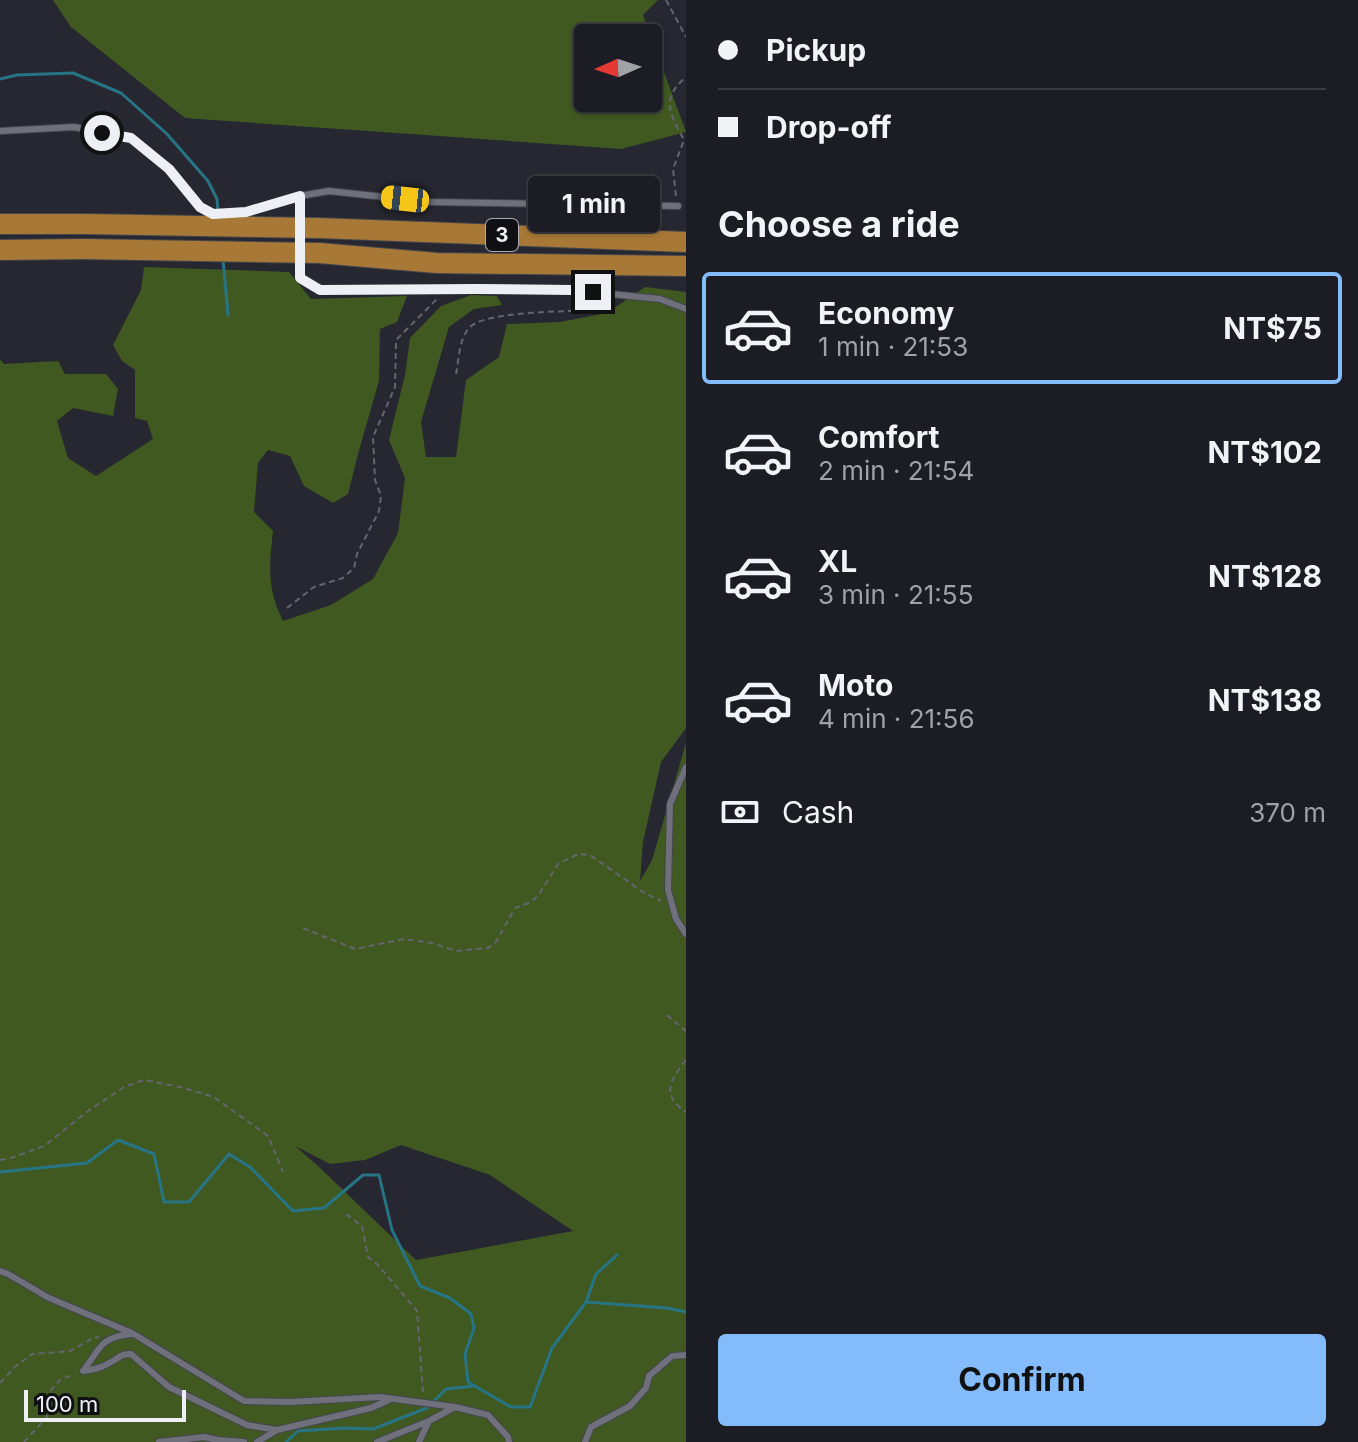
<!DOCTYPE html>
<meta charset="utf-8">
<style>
:root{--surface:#1c1d24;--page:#25262c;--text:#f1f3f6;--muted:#a0a2a6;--line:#3a3b41;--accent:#84bcfb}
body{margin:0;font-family:Inter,sans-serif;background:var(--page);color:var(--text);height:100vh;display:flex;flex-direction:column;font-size:30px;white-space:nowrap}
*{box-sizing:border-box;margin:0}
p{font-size:26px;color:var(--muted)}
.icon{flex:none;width:44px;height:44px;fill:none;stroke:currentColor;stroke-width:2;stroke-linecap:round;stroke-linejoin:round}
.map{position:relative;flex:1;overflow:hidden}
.side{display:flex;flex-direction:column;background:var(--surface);width:672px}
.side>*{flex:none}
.guide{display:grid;align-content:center;height:176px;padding:0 32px;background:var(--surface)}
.needle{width:52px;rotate:267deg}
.buttons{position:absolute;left:574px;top:24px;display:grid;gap:16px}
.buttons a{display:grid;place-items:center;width:88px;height:88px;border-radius:8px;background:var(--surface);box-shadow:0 2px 6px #0004,0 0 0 2px var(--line);font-size:40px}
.scale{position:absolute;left:24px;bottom:20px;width:162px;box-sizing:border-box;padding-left:8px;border:4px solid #eeeff5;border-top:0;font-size:22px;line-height:28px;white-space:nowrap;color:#eeeff5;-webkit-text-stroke:6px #101014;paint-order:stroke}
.end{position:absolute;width:36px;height:36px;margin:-18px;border:10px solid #eeeff5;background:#111;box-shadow:0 0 0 4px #111}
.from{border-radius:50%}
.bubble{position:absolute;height:56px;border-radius:8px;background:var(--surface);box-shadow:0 2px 6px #0004,0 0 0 2px var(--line);font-size:26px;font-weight:700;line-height:56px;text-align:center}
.car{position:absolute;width:24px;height:48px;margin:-24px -12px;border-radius:10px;box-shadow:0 0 6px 2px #0007;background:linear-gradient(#f5c518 24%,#345 0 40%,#f5c518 0 76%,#345 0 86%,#f5c518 0)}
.guide b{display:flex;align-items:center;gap:28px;height:76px;font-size:30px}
.guide b+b{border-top:2px solid var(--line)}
.guide i{width:20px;height:20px;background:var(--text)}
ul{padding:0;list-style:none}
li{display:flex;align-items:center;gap:24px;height:112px;margin:0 16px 12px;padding:0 16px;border:4px solid transparent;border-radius:8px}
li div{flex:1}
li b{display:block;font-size:30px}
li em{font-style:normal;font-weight:700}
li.active{border-color:var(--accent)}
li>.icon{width:72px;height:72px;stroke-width:1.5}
h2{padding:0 32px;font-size:36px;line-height:96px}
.pay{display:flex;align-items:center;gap:20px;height:88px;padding:0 32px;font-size:30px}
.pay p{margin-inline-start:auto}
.cta{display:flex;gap:16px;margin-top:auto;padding:16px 32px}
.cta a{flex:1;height:92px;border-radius:8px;background:var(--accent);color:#111;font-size:32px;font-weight:700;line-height:92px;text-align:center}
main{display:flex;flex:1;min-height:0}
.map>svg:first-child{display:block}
.green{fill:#3f5921;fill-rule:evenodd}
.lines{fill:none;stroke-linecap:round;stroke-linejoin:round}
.stream{stroke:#277484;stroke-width:3}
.lane-casing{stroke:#45464d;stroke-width:8}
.highway-casing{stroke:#45464d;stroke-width:22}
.path{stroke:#64656d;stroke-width:2;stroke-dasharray:6 4;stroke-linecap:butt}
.lane{stroke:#6f707c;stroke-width:6}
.highway{stroke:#a77836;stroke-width:20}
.highway-bridge-casing{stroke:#45464d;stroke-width:22;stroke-linecap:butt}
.highway-bridge{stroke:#a77836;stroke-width:20}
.route{stroke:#eeeff5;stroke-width:10}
.labels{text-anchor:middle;stroke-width:8;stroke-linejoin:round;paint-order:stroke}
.shield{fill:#101014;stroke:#abacb2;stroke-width:2}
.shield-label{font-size:20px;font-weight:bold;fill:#eeeff5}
</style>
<main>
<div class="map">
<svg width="686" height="1442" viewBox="0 0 686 1442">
<rect width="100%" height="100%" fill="#262730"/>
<!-- green -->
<path class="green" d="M 53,0 L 658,0 L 643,15 L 686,132 L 621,149 L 185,118 L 71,27 ZM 648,38 L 648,98 L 588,98 L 588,38 Z
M 144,267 L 289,272 L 311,299 L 407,296 L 397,322 L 380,329 L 379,381 L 358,454 L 348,494 L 333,503 L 304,486 L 290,456 L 268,450 L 258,463 L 254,512 L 273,531 C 269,566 267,589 283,621 L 331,605 L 373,579 L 398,533 L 405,478 L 389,440 L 405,375 L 410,338 L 441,306 L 471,295 L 497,296 L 502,305 L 474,309 L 449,327 L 421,422 L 426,457 L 456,457 L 466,380 L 499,357 L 507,324 L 560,322 L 607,313 L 645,287 L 686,292 L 686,728 L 661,762 L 643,842 L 640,881 L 652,860 L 686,743 L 686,1442 L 0,1442 L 0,359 L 4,364 L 58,361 L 65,374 L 106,374 L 118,389 L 113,416 L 73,408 L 57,421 L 68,458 L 96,476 L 153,439 L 147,421 L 135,418 L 135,370 L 122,361 L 113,345 L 141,290 ZM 401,1145 L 490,1175 L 573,1231 L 416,1260 L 317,1165 L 295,1146 L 330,1164 L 365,1160 Z"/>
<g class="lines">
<!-- stream -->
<path class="stream" d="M 0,79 L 17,75 L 73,73 L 121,93 L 167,134 L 208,181 L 217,199 L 218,212
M 223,259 L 228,315
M 0,1172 L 87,1163 L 118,1140 L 154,1154 L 164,1202 L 189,1202 L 229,1154 L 250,1167 L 293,1211 L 324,1208 L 363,1175 L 379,1175 L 392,1230 L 420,1286 L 450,1298 L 471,1314 L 474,1328 L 465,1354 L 468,1382 L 511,1407 L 530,1407 L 552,1348 L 586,1302 L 667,1308 L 686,1312
M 586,1302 L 596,1274 L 617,1255
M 286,1442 L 298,1431 L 344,1428 L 373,1429 L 427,1408 L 446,1389 L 474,1386"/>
<!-- lane casing -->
<g class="lane-casing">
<path id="lane" d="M 0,131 L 74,127 L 131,138 L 169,169 L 200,207 L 213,214 L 246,212 L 300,196
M 678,206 L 430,202 L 329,191 L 300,196 L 300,278 L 320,290 L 572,290 L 660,299 L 686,309
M 686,767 L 670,804 L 668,890 L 676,919 L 686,934
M 0,1271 L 8,1274 L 49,1298 L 132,1333 L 244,1401 L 290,1402 L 380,1397 L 455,1407 L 488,1415 L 508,1437 L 509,1442
M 130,1334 C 99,1338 101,1348 83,1371 C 93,1370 102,1368 111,1362 C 120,1357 121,1354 131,1354 L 169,1387 L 247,1425 L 277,1430
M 159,1442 L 204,1437 L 218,1440 L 244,1442
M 257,1442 L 277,1430 L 371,1408 L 389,1400
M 377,1442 L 429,1421
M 419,1442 L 429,1421 L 455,1407
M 585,1442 L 591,1427 L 630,1406 L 646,1388 L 649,1376 L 672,1356 L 686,1355"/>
</g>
<!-- highway casing -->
<g class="highway-casing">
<path id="highway" d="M 0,224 L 86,224
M 318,228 L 686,242
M 0,250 L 83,249
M 319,253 L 437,263 L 686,266"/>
</g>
<!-- path -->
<path class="path" d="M 666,0 L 686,37
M 676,196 L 673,169 L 684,140 C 670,114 660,99 686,77
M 456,374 C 459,359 459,337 471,326 C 491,311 562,312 589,310 L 602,302
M 287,608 L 314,587 L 343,578 L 354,568 L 357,554 L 379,511 L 381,496 L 375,480 L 373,437 L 395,387 L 396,340 L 437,299
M 303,928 L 355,949 L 404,939 L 432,943 L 456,951 L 488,948 L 496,942 L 515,908 L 529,903 L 538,896 L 558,864 L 578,854 L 590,855 L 643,892 L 661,901
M 667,1015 L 686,1031
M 686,1060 C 671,1079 660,1095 686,1112
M 0,1160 L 11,1158 L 44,1146 L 88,1111 L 124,1087 L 144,1080 L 180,1087 L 214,1097 L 268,1136 L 283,1172
M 346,1214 L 362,1226 L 368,1257 L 378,1265 L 417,1311 L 423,1393
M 0,1383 L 16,1366 L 32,1354 L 70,1351 L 93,1338 L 99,1337
M 24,1442 L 47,1417 L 51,1390 L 60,1380 L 74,1374"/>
<!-- lane -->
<use href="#lane" class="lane"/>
<!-- highway -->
<use href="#highway" class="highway"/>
<!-- highway-bridge casing -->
<g class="highway-bridge-casing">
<path id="highway-bridge" d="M 86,224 L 318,228
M 83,249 L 319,253"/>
</g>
<!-- highway-bridge -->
<use href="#highway-bridge" class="highway-bridge"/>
</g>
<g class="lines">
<!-- route -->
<path class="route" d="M 102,133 L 131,138 L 169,169 L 200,207 L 213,214 L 246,212 L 300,196 L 300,278 L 320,290 L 477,289 L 572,290 L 593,292"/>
</g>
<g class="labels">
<!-- shield labels -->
<rect class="shield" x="486" y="219" width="32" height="32" rx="6"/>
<g class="shield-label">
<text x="502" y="242">3</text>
</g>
</g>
</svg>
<div class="buttons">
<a><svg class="needle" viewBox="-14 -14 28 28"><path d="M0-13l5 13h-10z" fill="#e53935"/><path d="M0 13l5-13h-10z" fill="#a0a2a6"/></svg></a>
</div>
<div class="scale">100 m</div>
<i class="end from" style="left:102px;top:133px"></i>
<i class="end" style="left:593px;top:292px"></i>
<div class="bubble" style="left:528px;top:176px;width:132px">1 min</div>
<i class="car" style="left:405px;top:199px;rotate:276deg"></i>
</div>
<section class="side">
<div class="guide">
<b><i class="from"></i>Pickup</b>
<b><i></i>Drop-off</b>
</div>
<h2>Choose a ride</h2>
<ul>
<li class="active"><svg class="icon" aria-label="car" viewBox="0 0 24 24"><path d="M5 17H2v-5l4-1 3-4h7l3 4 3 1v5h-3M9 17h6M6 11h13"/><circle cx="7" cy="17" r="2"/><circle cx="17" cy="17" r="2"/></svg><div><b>Economy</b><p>1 min · 21:53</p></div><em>NT$75</em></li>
<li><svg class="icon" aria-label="car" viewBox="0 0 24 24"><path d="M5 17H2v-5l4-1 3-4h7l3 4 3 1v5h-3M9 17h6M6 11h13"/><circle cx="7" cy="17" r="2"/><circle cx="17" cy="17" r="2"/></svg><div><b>Comfort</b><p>2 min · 21:54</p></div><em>NT$102</em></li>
<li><svg class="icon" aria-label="car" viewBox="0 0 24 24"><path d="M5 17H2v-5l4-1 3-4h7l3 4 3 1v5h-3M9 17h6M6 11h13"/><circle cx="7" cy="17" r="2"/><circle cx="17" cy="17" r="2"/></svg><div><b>XL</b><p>3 min · 21:55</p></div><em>NT$128</em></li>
<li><svg class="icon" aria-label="car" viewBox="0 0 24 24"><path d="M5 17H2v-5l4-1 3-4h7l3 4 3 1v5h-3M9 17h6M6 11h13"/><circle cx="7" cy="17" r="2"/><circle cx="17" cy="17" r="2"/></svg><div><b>Moto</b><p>4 min · 21:56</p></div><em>NT$138</em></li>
</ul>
<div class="pay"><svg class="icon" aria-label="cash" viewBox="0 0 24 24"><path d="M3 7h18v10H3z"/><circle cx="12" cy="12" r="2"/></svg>Cash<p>370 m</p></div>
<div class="cta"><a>Confirm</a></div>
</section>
</main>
